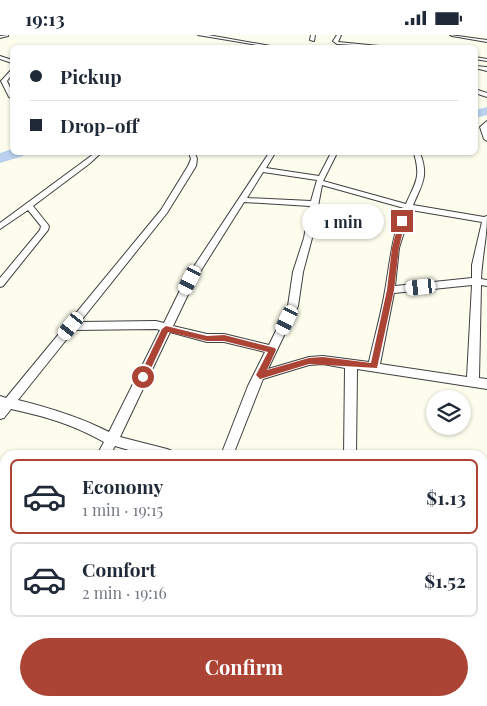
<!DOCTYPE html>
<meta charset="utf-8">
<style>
:root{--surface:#fff;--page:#f6f6f7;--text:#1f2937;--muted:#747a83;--line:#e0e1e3;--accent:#ac4436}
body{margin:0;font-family:"Playfair Display",serif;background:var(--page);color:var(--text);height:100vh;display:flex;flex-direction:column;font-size:19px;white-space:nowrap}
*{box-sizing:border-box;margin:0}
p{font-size:16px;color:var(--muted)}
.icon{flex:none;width:28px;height:28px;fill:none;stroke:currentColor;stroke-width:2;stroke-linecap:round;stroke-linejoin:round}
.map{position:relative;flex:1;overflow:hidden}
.details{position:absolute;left:0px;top:415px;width:488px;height:256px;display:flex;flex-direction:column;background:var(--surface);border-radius:15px 15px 0 0;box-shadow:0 1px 4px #0004}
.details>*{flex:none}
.hud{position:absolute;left:10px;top:10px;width:468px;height:110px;border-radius:8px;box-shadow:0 1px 4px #0004;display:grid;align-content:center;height:110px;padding:0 20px;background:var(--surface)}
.controls{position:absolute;left:426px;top:355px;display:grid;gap:10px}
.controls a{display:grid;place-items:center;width:45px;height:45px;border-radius:50%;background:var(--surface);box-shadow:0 1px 4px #0004;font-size:25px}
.end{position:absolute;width:22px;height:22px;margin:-11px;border:6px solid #ac4436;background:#fff;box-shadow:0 0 0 2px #fff}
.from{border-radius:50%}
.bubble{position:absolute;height:35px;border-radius:18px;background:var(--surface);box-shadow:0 1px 4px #0004;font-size:16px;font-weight:700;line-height:35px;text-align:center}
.car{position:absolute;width:15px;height:30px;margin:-15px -8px;border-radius:6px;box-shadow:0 0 4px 1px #0007;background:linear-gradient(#fff 24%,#345 0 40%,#fff 0 76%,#345 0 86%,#fff 0)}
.hud b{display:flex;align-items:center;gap:18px;height:48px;font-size:19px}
.hud b+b{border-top:1px solid var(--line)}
.hud i{width:12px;height:12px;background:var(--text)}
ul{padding:9px 0 0;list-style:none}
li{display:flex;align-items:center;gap:15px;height:75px;margin:0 10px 8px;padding:0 10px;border:2px solid var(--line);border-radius:8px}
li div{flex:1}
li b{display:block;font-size:19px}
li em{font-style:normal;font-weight:700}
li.active{border-color:var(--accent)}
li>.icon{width:45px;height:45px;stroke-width:1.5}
.button{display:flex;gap:10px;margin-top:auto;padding:10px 20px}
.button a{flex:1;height:58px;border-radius:30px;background:var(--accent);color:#fff;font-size:20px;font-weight:700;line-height:58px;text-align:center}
.status{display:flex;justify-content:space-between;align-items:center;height:35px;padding:0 25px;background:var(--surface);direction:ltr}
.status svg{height:14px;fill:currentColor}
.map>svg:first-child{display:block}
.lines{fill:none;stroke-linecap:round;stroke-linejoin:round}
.river{fill:#b9d1ee;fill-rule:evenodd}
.minor-casing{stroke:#404040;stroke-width:2}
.minor{fill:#fff;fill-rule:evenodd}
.route{fill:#ac4436}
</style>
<div class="status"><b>19:13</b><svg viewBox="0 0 49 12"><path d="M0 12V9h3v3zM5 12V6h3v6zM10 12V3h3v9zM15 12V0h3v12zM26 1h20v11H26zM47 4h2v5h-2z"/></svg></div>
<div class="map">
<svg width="487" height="671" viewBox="0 0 487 671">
<rect width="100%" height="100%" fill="#fdfdee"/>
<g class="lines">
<!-- river -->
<path class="river" d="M 487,72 L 487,80 L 475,83 L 475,75 Z
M 12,114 L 12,118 L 25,118 L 23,121 L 0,128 L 0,118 Z"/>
<!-- minor casing -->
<g class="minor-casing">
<path id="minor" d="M 8,0 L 8,1 L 0,3 L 0,1 Z
M 198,0 L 208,0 L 276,12 L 269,12 Z
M 311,0 L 315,0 L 314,6 L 310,5 Z
M 337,0 L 341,0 L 338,7 L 389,12 L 337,9 L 333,6 Z
M 450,0 L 487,5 L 487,7 L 452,1 Z
M 0,21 L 12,25 L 12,28 L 0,24 Z
M 475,22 L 487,24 L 487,26 L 475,24 Z
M 475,31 L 487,32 L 487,36 L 475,33 Z
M 12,34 L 12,39 L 7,46 L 12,57 L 12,64 L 9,62 L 1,46 Z
M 475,54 L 487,58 L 487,62 L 475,58 Z
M 487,86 L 487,106 L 484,104 L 480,92 Z
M 95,118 L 101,118 L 89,129 L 33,171 L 49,191 L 48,195 L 3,251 L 0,252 L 0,243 L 40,195 L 41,191 L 28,175 L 0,194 L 0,188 Z
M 189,118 L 195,118 L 197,124 L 196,131 L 167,178 L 80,287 L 156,286 L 164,288 L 185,245 L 269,118 L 275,118 L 266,133 L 319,141 L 331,118 L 337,118 L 323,146 L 406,169 C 416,146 421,143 414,118 L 420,118 C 429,141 422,149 413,170 L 484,182 L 487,181 C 487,202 482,222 481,244 L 487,245 L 487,251 L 481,250 L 479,343 L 487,344 L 487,354 L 357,334 L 356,420 L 344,420 L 345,333 L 323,329 L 309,330 L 263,344 L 233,420 L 221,420 L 248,351 L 265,317 L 224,307 L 207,307 L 170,297 L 120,402 L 167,414 L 172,416 L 173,420 L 146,420 L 115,411 L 110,420 L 97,420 L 104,407 C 72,389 47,382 11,374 L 4,383 L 0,384 L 0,361 L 6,363 L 161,175 L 188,131 L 191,124 ZM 263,137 L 317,145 L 311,166 L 247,163 ZM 322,150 L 404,173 C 392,200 390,227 385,256 C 381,280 374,304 369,327 L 323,321 L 309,322 L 268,334 L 298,271 L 303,237 L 312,203 ZM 244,167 L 310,171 L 304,203 L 293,237 L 288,271 L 269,310 L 224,299 L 207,299 L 173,291 L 195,245 ZM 411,175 L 482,187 L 472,230 L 472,243 L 395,251 L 399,213 ZM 472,250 L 467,342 L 380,329 L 394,258 ZM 156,294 L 160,295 L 109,397 C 80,382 50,373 18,365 L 74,295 Z
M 482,480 L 487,481 L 487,495 L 482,494 Z
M 5,566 L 5,588 L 0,590 L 0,568 Z
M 144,666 L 165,666 L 167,671 L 146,671 Z
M 273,666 L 291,666 L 291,671 L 273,671 Z
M 449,666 L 467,666 L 468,671 L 450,671 Z"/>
</g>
<!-- minor -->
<use href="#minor" class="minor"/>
</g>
<!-- route -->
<path class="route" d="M 402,184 L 405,186 L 399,213 L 394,255 L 377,333 L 309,329 L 260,344 L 256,340 L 268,317 L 224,306 L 207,306 L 168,297 L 146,344 L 140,344 L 139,342 L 162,294 L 166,291 L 207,301 L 224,300 L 275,313 L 276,315 L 267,335 L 309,323 L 323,322 L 371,328 L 387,255 L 392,213 L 399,186 Z"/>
</svg>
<div class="controls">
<a><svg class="icon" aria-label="layers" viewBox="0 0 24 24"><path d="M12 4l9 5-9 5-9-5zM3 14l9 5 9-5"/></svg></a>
</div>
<i class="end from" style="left:143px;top:342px"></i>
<i class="end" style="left:402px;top:186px"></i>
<div class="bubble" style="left:302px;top:169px;width:82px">1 min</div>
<i class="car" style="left:190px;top:245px;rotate:207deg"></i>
<i class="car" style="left:421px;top:252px;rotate:264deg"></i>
<i class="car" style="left:287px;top:285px;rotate:206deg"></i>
<i class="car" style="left:71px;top:291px;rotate:219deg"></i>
<div class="hud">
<b><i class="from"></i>Pickup</b>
<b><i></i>Drop-off</b>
</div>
<section class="details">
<ul>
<li class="active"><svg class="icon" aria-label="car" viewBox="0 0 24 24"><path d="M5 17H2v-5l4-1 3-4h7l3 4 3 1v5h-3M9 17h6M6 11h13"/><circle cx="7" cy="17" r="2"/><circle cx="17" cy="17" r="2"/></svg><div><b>Economy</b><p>1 min · 19:15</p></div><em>$1.13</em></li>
<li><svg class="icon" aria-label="car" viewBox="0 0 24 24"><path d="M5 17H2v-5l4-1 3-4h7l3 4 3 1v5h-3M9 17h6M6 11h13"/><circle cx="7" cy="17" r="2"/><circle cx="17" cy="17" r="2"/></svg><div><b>Comfort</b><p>2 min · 19:16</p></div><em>$1.52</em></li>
</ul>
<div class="button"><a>Confirm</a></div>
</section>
</div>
